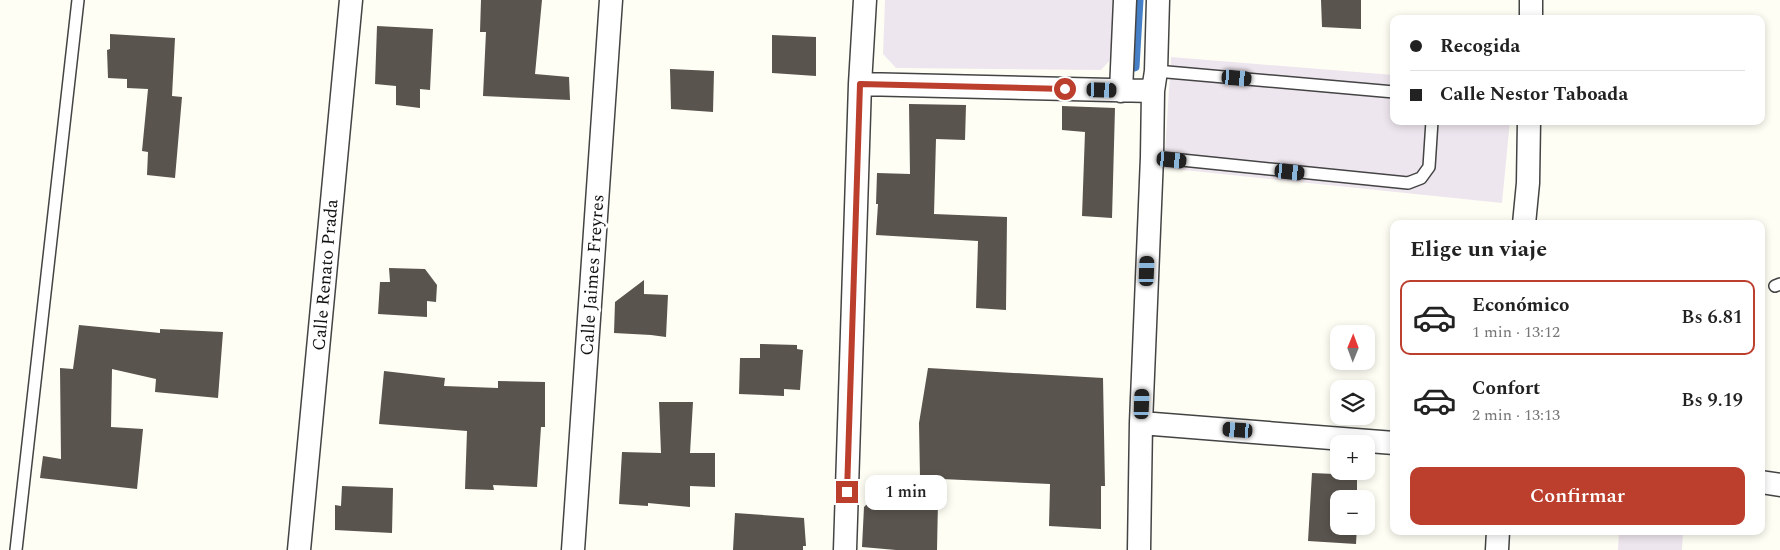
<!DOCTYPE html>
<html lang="es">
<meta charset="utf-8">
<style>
:root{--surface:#fff;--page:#f2f2f2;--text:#222;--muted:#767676;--line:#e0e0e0;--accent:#bc3e2d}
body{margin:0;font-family:Spectral,serif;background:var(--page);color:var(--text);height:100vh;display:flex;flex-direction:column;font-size:19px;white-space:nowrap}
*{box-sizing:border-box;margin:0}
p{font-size:16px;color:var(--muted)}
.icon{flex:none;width:28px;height:28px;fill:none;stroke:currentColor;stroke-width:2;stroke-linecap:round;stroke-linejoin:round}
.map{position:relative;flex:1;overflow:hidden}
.panel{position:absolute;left:1390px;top:220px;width:375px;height:315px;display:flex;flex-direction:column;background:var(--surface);border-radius:10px;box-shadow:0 2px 8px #0003}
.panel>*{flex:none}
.banner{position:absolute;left:1390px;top:15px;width:375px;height:110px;border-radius:10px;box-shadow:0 2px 8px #0003;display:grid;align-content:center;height:110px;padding:0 20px;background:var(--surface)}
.needle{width:32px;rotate:1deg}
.tools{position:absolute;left:1330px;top:325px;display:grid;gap:10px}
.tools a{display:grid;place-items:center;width:45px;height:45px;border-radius:10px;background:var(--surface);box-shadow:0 2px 8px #0003;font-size:25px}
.end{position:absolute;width:22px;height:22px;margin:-11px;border:6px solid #bc3e2d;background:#fff;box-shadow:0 0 0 2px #fff}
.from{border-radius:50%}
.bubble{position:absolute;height:35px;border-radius:10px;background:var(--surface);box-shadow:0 2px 8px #0003;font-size:16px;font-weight:600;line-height:35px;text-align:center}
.car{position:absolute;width:15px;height:30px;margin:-15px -8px;border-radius:6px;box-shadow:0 0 4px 1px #0007;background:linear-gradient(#222 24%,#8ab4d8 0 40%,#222 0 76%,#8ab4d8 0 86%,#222 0)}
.banner b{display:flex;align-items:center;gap:18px;height:48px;font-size:19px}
.banner b+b{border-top:1px solid var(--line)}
.banner i{width:12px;height:12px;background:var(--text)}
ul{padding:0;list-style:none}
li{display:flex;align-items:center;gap:15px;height:75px;margin:0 10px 8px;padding:0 10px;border:2px solid transparent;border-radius:10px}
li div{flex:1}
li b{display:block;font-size:19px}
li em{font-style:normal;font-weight:600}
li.on{border-color:var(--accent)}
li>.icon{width:45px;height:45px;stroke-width:1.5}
h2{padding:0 20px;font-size:22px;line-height:60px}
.primary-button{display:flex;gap:10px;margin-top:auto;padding:10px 20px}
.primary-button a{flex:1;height:58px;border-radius:10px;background:var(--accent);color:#fff;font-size:20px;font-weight:600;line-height:58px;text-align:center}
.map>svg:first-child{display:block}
.industrial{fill:#eee6ee}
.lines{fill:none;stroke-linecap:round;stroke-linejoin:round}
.stream{stroke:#457fc8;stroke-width:9}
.building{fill:#59544d}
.service-casing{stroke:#444;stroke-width:14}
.minor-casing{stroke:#444;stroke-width:25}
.service{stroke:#fff;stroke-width:11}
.minor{stroke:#fff;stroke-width:22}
.route{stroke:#bc3e2d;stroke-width:6}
.labels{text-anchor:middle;stroke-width:5;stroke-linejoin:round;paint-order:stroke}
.street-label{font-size:18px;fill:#111;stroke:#fff}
</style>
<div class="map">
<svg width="1780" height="550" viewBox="0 0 1780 550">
<rect width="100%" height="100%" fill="#fefef5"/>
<!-- industrial -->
<path class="industrial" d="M 885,0 L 1114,0 L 1112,58 L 1101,70 L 896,68 L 883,54 Z
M 1171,57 L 1394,75 L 1394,121 L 1510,121 L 1502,203 L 1164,168 Z
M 1619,531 L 1683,531 L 1682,550 L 1618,550 Z"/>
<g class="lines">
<!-- stream -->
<path class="stream" d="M 1135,67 L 1139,0"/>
</g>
<!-- building -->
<path class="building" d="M 481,0 L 542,0 L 535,74 L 569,77 L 570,100 L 483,96 L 486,32 L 480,32 Z
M 1321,0 L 1361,0 L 1361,29 L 1322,27 Z
M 377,26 L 433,29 L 430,90 L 420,89 L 420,108 L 396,105 L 396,86 L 375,84 Z
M 110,34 L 175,38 L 172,96 L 182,97 L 175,178 L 147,175 L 148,152 L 142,151 L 148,89 L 127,88 L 127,79 L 108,78 L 107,50 L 110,49 Z
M 772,35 L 816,37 L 816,76 L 772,73 Z
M 670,69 L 714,71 L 713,112 L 671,109 Z
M 909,104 L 966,105 L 965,140 L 936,139 L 934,214 L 1007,217 L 1006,310 L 976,308 L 978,241 L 876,235 L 878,204 L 876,204 L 877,173 L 910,174 Z
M 1062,106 L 1115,108 L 1112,218 L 1082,216 L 1085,132 L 1062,130 Z
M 389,268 L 425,269 L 437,285 L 436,302 L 427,301 L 427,317 L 378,314 L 380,282 L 390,282 Z
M 644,280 L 644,294 L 668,295 L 666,337 L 651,335 L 614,333 L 615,302 Z
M 79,325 L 160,333 L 160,329 L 223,332 L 218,398 L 155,392 L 156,379 L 112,369 L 111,427 L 143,429 L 137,489 L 40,478 L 43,456 L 61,459 L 60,368 L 73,369 Z
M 760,344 L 797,345 L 797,349 L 803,350 L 800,390 L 784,389 L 784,396 L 739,394 L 740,358 L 760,358 Z
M 928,368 L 1103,378 L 1105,486 L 1101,486 L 1101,529 L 1049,526 L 1050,484 L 920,478 L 919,423 Z
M 384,371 L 445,378 L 444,386 L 498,388 L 498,381 L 545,382 L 545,427 L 541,427 L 537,487 L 493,485 L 494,490 L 465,489 L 467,431 L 379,424 Z
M 659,402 L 693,402 L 690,453 L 715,453 L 715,487 L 690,486 L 690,507 L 648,503 L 648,506 L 619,504 L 622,452 L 661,453 Z
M 1312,473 L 1357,475 L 1357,499 L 1339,499 L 1339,526 L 1357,526 L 1356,544 L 1308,541 Z
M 342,486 L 393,488 L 392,533 L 335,530 L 335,505 L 341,506 Z
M 876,495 L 938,501 L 937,550 L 896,550 L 862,547 L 864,507 Z
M 735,513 L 804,518 L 806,546 L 803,546 L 803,550 L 733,550 Z"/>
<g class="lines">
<!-- service casing -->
<g class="service-casing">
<path id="service" d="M 1156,71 L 1394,92
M 1152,157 L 1408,183 L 1421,178 L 1429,167 L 1432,121
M 1775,286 L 1780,284
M 16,550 L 78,0"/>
</g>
<!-- minor casing -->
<g class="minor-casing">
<path id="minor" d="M 1531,19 L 1531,0
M 860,84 L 1153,91
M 1121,91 L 1125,0
M 1524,224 L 1528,183 L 1529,121
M 1141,423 L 1394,443
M 1761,482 L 1780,485
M 299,550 L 351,0
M 573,550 L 611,0
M 845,550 L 860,84 L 865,0
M 1139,550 L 1141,423 L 1152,157 L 1153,91 L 1156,71 L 1158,0
M 1497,550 L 1498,531"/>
</g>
<!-- service -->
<use href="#service" class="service"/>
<!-- minor -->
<use href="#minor" class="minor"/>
</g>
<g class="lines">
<!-- route -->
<path class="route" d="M 847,492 L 860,84 L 1065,89"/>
</g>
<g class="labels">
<!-- street labels -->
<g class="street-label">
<text transform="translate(325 275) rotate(-85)" y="6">Calle Renato Prada</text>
<text transform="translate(592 275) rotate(-86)" y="6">Calle Jaimes Freyres</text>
</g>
</g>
</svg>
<div class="tools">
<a><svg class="needle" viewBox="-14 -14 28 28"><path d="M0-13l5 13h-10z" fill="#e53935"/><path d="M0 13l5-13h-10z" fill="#767676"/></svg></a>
<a><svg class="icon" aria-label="layers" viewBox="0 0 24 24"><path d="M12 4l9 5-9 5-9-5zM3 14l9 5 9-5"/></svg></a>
<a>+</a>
<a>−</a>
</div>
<i class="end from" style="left:1065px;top:89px"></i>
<i class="end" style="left:847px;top:492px"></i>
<div class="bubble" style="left:865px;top:475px;width:82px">1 min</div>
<i class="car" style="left:1237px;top:78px;rotate:95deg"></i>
<i class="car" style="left:1102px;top:90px;rotate:92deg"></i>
<i class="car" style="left:1172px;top:160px;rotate:96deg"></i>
<i class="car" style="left:1290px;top:172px;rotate:96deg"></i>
<i class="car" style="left:1147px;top:271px;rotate:2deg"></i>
<i class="car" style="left:1142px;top:404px;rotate:2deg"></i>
<i class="car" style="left:1238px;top:430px;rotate:274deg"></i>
<div class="banner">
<b><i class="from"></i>Recogida</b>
<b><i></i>Calle Nestor Taboada</b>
</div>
<section class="panel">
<h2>Elige un viaje</h2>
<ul>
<li class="on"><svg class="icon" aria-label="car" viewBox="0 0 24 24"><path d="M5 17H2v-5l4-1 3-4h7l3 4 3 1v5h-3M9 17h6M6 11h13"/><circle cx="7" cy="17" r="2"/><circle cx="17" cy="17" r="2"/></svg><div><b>Económico</b><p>1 min · 13:12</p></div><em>Bs 6.81</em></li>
<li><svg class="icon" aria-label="car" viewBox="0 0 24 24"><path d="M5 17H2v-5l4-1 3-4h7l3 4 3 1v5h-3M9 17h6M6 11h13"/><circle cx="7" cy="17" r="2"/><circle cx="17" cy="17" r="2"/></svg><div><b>Confort</b><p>2 min · 13:13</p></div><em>Bs 9.19</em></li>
</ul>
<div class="primary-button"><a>Confirmar</a></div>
</section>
</div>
